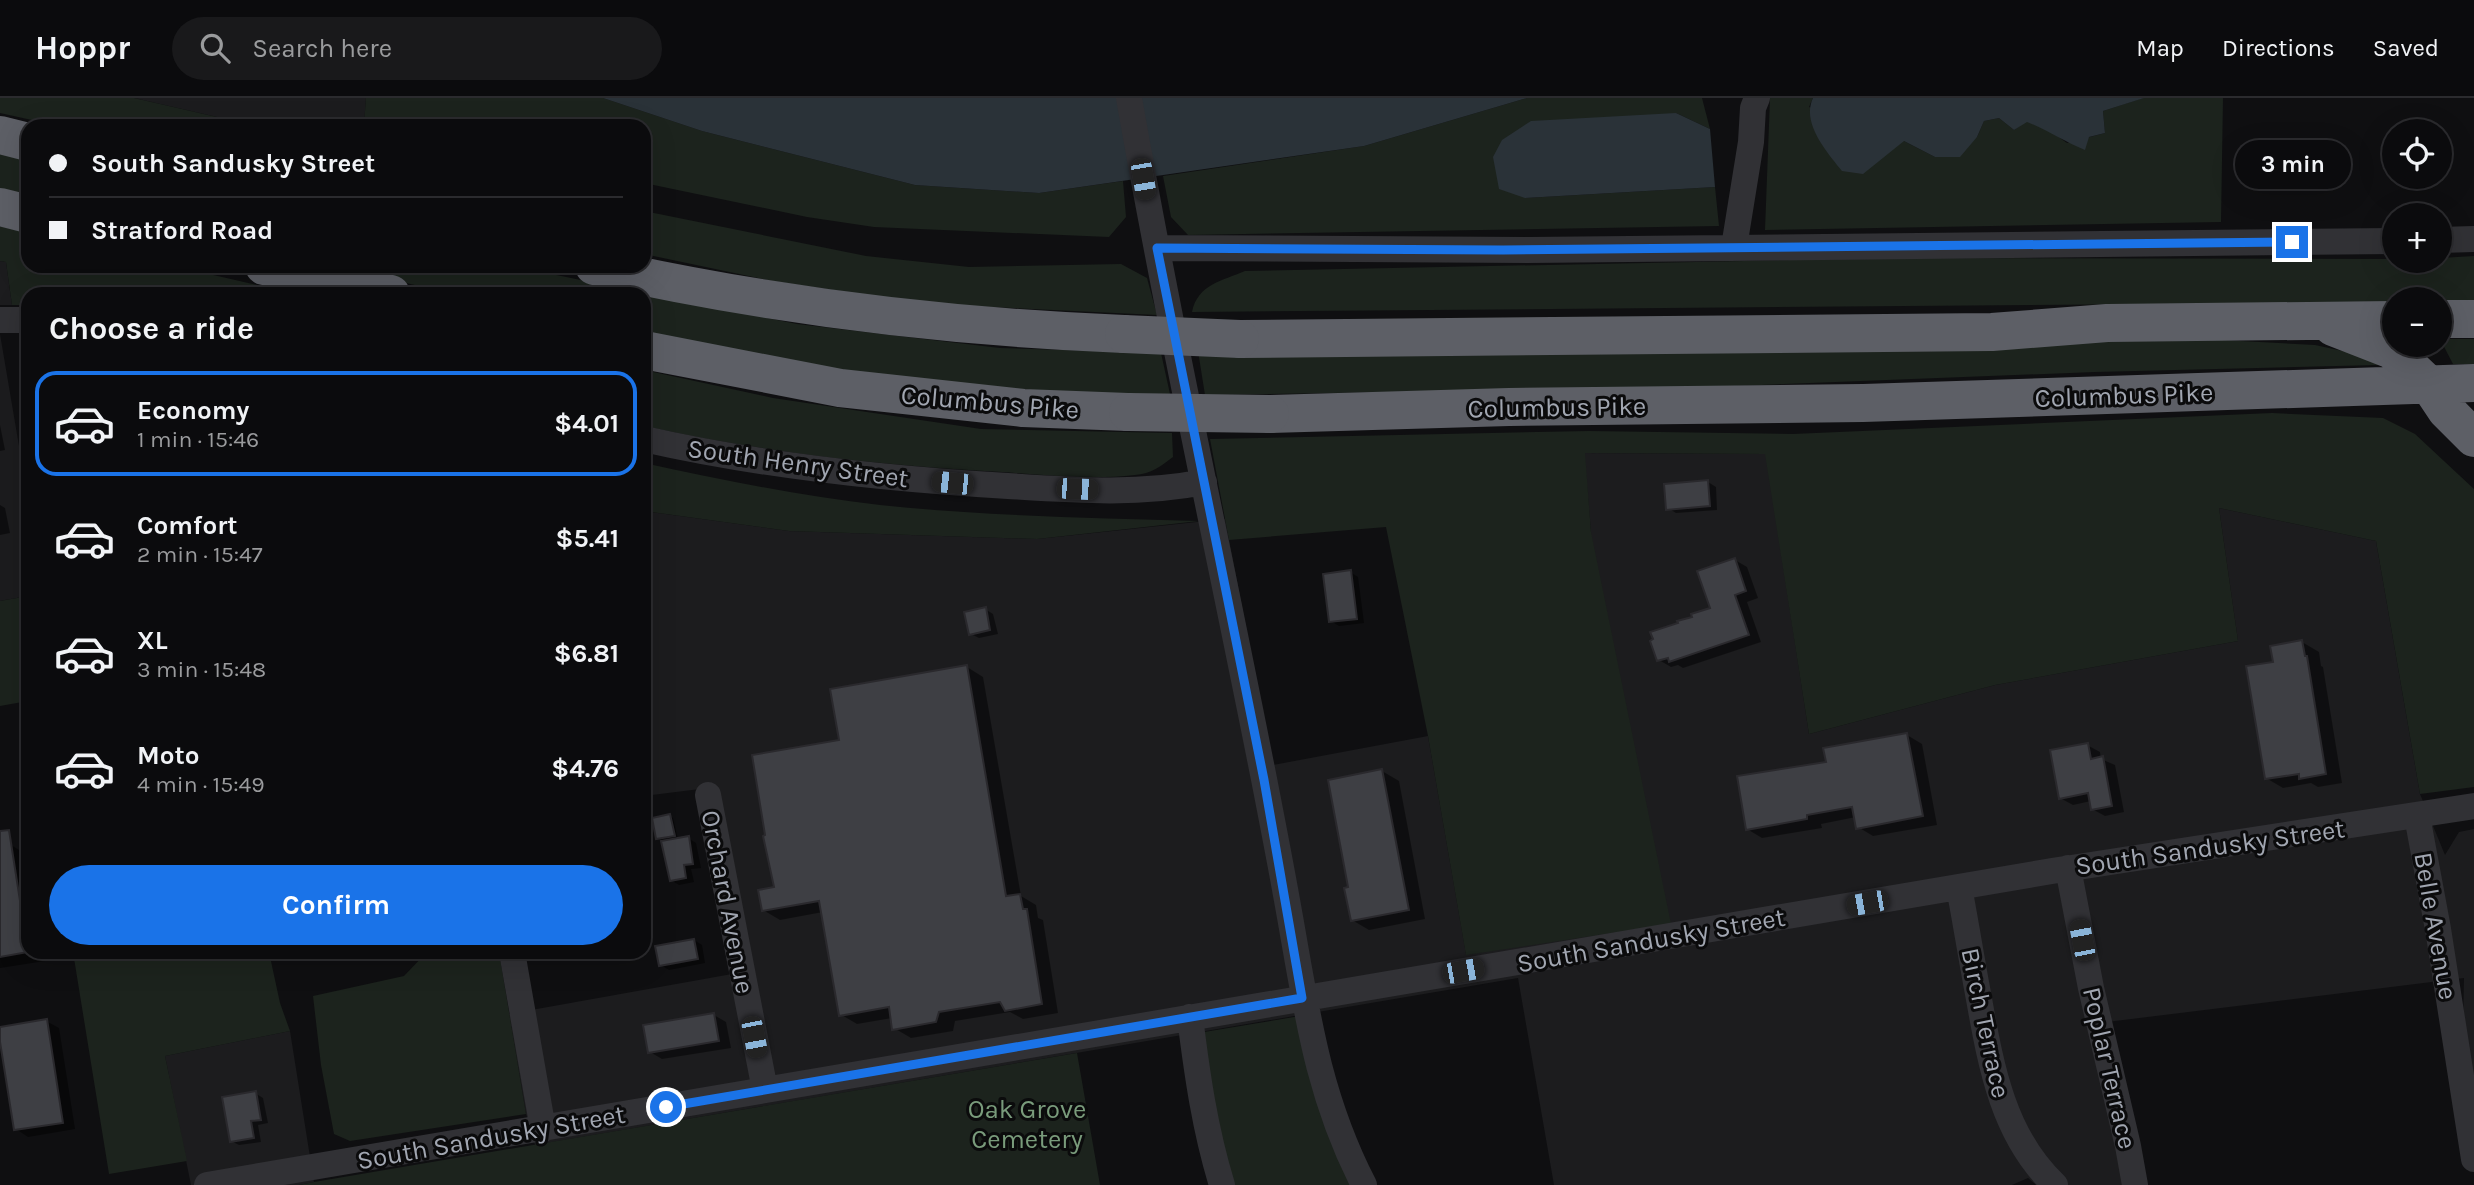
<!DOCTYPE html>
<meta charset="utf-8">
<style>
:root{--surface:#0b0b0d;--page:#19191b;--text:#f1f3f6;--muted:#9a9b9d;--line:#2b2b2e;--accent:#1a73e8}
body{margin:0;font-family:Karla,sans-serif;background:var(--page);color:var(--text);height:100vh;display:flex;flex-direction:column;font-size:26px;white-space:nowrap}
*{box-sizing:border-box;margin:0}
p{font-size:23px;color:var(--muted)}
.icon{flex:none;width:38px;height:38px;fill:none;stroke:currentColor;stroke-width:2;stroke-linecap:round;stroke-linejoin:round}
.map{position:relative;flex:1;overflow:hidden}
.side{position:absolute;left:21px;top:189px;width:630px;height:672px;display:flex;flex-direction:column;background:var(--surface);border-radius:21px;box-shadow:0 7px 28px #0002,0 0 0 2px var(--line)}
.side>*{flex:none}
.banner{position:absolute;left:21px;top:21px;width:630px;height:154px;border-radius:21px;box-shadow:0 7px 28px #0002,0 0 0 2px var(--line);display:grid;align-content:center;height:154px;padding:0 28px;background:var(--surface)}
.controls{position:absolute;left:2382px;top:21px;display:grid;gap:14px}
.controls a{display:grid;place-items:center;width:70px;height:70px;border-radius:50%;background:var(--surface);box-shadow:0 7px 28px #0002,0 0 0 2px var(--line);font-size:35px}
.end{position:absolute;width:32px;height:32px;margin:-16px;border:9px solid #1a73e8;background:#fff;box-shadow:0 0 0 4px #fff}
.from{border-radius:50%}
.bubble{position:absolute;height:49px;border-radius:24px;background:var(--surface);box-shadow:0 7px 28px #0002,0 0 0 2px var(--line);font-size:23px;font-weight:700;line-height:49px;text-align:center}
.car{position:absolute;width:21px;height:42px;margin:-21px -10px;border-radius:9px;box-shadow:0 0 5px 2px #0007;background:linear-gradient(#222 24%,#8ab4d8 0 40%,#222 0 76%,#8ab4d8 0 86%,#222 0)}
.banner b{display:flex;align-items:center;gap:24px;height:66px;font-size:26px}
.banner b+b{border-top:2px solid var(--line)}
.banner i{width:18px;height:18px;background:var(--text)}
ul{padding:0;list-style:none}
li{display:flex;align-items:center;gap:21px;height:105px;margin:0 14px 10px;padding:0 14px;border:4px solid transparent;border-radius:21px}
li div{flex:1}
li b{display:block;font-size:26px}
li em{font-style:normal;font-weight:700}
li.selected{border-color:var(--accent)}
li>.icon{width:63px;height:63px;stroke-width:1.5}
h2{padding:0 28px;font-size:32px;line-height:84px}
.cta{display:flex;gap:14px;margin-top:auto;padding:14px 28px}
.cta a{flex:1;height:80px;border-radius:42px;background:var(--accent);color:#fff;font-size:28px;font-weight:700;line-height:80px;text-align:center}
header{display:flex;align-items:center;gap:42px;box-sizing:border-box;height:98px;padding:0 35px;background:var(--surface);border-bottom:2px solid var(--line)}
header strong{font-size:33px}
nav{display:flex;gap:38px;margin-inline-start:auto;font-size:24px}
.search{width:490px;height:63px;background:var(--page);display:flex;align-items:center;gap:18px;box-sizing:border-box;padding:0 24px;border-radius:38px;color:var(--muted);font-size:26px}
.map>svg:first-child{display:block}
.built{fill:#1c1c1e}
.green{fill:#1c231d}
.water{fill:#2a3238}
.shadow{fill:#0007}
.building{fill:#3e3f44;stroke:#2a292d;stroke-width:2}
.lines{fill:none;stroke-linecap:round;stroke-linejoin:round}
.minor{stroke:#313135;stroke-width:26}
.highway{stroke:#5d5f66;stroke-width:38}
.highway-bridge{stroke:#5d5f66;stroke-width:38}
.route{stroke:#1a73e8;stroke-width:9}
.labels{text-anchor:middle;stroke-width:6;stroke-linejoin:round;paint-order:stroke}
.street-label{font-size:26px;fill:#a1a6b1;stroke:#0b0b0c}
.park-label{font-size:26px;fill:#799b7b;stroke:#0b0b0c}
</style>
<header>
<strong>Hoppr</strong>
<div class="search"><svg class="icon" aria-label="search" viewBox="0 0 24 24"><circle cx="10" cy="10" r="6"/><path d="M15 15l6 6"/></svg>Search here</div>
<nav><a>Map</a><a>Directions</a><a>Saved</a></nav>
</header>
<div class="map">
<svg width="2474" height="1087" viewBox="0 0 2474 1087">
<rect width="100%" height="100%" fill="#0f0f11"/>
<!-- built -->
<path class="built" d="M 134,0 L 366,0 L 364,28 L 256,28 Z
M 0,163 L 6,164 L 12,207 L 0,207 Z
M 0,236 L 28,401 L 28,498 L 0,503 Z
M 1584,355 L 1766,356 L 1809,636 L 1995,587 L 2238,543 L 2219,410 L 2376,443 L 2420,696 L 2445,757 L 2459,734 L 2474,731 L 2474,995 L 2463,929 L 2464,880 L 2107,924 L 2143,1087 L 2036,1087 L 2028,1080 L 2012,1087 L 1554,1087 L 1518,880 L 535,1047 L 526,1016 L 509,916 L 732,876 L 700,691 L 644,698 L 644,413 L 789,433 L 1037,441 L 1225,421 L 1273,667 L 1428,638 L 1466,856 L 1591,434 Z
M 290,933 L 314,1084 L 299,1087 L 191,1087 L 165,958 Z"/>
<!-- green -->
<path class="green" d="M 0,0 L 134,0 L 256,28 L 59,28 L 0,15 Z
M 366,0 L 603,0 L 702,33 L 915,87 L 1039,95 L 1123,83 L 1126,119 L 1109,139 L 874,129 L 807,119 L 644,85 L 644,28 L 373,28 L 364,26 Z
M 1527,0 L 1702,0 L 1710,31 L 1676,15 L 1525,100 L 1715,89 L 1719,128 L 1188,137 L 1171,119 L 1163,78 L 1364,48 Z
M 1770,0 L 1813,0 L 1809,9 L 1904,43 L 1935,59 L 1977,39 L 1984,23 L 1999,20 L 2014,32 L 2026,23 L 2050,33 L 2067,45 L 2105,35 L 2103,13 L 2143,0 L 2223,0 L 2221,124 L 1765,132 Z
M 0,53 L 28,59 L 28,94 L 14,95 L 0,92 Z
M 644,113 L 866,158 L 969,169 L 1121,166 L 1147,180 L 1157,217 L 928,206 L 772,183 L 644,156 Z
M 0,128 L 28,135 L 28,168 L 174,168 L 296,196 L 28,196 L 28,207 L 12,207 L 6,164 L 0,163 Z
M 2474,158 L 2474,203 L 2394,201 L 2394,204 L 1192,214 C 1198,186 1222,183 1245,173 L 1890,160 L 2394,161 L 2394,163 L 2440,163 L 2440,160 Z
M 330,168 L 512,168 L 797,226 L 1000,250 L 1161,255 L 1170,296 L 1078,296 L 814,273 L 644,237 L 644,196 L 455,196 Z
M 2440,241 L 2474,241 L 2474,266 L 2453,266 Z
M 2222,242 L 2315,247 L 2375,260 L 2378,267 L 2095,274 L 1709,289 L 1205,297 L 1198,253 Z
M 644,272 L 773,300 L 981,331 L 1172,335 L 1173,359 C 1161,368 1151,376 1135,377 C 1092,382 1046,377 1002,374 C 882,368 762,354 644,328 Z
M 2272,315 L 2383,320 L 2415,336 L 2474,391 L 2474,689 L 2420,696 L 2376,443 L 2219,410 L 2238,543 L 1995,587 L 1809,636 L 1765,356 L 1585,355 L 1591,434 L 1671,826 L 1466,857 L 1428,638 L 1386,429 L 1229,442 L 1210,341 L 1589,333 L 1793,336 Z
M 644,365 C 722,382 801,398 880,407 C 986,418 1093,420 1199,423 L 1037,441 L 789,433 L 644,413 Z
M 28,498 L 28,603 L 0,608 L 0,503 Z
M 73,854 L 269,854 L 280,905 L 290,933 L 165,958 L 187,1063 L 109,1076 Z
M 427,854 L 499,854 L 526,1016 L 350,1043 L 334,1036 L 321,967 L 313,898 L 404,878 Z
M 1300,918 L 1356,1087 L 1227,1087 L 1198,935 Z
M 1077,955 L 1100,1087 L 299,1087 L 314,1084 Z"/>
<!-- water -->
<path class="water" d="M 603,0 L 1527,0 L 1364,48 L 1039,95 L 915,87 L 702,33 Z
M 1813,0 L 2144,0 L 2103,13 L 2105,35 L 2089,39 L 2085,52 C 2065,44 2047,32 2027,24 L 2014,32 L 1999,20 L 1984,23 L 1977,39 L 1960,59 L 1935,59 L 1904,43 L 1863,76 L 1842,73 C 1827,54 1801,25 1813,0 Z
M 1676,15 L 1710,31 L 1715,89 L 1525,100 L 1499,91 L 1493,59 L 1502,42 L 1531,23 Z"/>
<!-- shadow -->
<path class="shadow" d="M 0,327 L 5,352 L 0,353 Z
M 1708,384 L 1716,389 L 1717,412 L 1676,415 L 1668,410 Z
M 0,407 L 5,410 L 10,435 L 0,437 Z
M 1735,462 L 1747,469 L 1758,500 L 1747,504 L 1761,544 L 1683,570 L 1678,567 L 1671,569 L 1659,562 L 1680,526 L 1712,511 Z
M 1350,474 L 1358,479 L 1364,525 L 1339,528 L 1331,523 Z
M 985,511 L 993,516 L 998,536 L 979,540 L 971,536 Z
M 2302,544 L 2319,554 L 2321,568 L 2323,569 L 2342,685 L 2318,689 L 2311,685 L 2283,690 L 2266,680 L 2275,565 Z
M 967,569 L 983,579 L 1021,798 L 1036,807 L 1038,820 L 1043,822 L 1058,915 L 1023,921 L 1010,914 L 955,923 L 953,933 L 911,940 L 894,930 L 892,920 L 857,926 L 840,916 L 823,814 L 780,822 L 763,812 L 776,791 L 841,644 Z
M 1907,637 L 1922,646 L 1937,727 L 1873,738 L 1858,729 L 1856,719 L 1821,726 L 1822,730 L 1762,740 L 1747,731 L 1828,665 Z
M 2087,647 L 2100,654 L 2101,661 L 2115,667 L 2124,714 L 2105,718 L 2092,711 L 2091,703 L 2073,707 L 2060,700 Z
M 1382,673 L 1399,683 L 1425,821 L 1369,832 L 1352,822 L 1350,791 Z
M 670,718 L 673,720 L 678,742 L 688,740 L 696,745 L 701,770 L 691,771 L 694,784 L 679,787 L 671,782 L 662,742 L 658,740 Z
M 11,747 L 27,757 L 28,761 L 28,854 L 44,854 L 45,863 L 0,870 L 0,749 Z
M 694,842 L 702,847 L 705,865 L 669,872 L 661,867 Z
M 714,917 L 726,924 L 731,950 L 662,961 L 650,954 Z
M 46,923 L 59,930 L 75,1031 L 28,1039 L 16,1031 L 0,930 Z
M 255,995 L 263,1000 L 268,1025 L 258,1027 L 261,1044 L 239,1047 L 231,1043 Z"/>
<!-- building -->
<path class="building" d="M 1708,382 L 1710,408 L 1666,412 L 1664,386 Z
M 1735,460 L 1746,493 L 1735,497 L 1749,537 L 1669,564 L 1668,560 L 1657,563 L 1650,543 L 1653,541 L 1650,534 L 1678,525 L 1677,523 L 1692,519 L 1691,516 L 1710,510 L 1697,473 Z
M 1351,472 L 1357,521 L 1329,524 L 1323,476 Z
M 986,509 L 990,532 L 969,537 L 964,514 Z
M 2302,542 L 2305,558 L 2307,558 L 2326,676 L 2299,681 L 2299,676 L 2265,681 L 2246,568 L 2273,564 L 2270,548 Z
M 967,567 L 1006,798 L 1020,796 L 1023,811 L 1027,811 L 1042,906 L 1005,913 L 1000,904 L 939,914 L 936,924 L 892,932 L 889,909 L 839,918 L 819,803 L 762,813 L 758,792 L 774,789 L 763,738 L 765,737 L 752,657 L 839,642 L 830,591 Z
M 1907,635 L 1923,718 L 1856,731 L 1852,709 L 1807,717 L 1807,721 L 1746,732 L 1737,678 L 1826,664 L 1823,650 Z
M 2088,645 L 2091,661 L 2103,658 L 2112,708 L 2091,712 L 2088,695 L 2059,701 L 2050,652 Z
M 1382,671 L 1409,812 L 1351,823 L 1344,790 L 1348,789 L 1328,682 Z
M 670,716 L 675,738 L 656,741 L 652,720 Z
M 9,732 L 28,854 L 0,859 L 0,733 Z
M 689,738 L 693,766 L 684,767 L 686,780 L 670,783 L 661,743 Z
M 694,841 L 698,861 L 659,868 L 655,848 Z
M 714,915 L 719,943 L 648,955 L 643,927 Z
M 47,921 L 63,1025 L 14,1032 L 0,944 L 0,929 Z
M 256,993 L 261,1022 L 251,1023 L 254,1040 L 230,1044 L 222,999 Z"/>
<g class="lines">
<!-- minor -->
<path class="minor" d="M 1129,0 C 1169,228 1219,454 1264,681 C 1273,727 1282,773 1290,819 C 1307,915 1318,998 1364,1087
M 2440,142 L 2474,141
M 1734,149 L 1751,44 L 1753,10 L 1757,0
M 1157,150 L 1529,152 L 2394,143
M 0,222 L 28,222
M 644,341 C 763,368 886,381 1008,388 C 1073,392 1139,397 1204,384
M 708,697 L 765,992
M 2417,718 L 2438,831 L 2474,1061
M 2068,770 L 2091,890 L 2128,1048 L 2135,1087
M 1959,789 C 1966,826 1972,864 1979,901 C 1991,968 2003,1038 2055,1087
M 512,854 L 543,1031
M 1190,919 C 1197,976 1205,1032 1222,1087
M 207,1087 L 2052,773 L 2474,708"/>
<!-- highway -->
<path class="highway" d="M 0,37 L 28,44
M 0,109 L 28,116
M 264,168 L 391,196
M 594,168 C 768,207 945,229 1124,236
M 2440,221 L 2474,221
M 2333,229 L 2392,252 L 2430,288 L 2446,312 L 2474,340
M 1240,241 L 1992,234 L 2107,225 L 2394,222
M 644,252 L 840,290 L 1023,310 L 1128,314
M 1270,316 L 1509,309 L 1863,305 L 2474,285"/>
<!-- highway-bridge -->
<path class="highway-bridge" d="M 1124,236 L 1240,241
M 1128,314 L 1270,316"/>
</g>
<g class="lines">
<!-- route -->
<path class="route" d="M 666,1009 L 1302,900 L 1264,682 L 1157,150 L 1503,152 L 2292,144"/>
</g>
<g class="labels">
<!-- street labels -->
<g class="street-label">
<text transform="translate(2124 297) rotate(-2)" y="9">Columbus Pike</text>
<text transform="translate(990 304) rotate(5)" y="9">Columbus Pike</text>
<text transform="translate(1557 309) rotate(-1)" y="9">Columbus Pike</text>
<text transform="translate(798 365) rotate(8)" y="9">South Henry Street</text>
<text transform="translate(2210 749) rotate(-8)" y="9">South Sandusky Street</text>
<text transform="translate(728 804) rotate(79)" y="9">Orchard Avenue</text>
<text transform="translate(2436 828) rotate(80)" y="9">Belle Avenue</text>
<text transform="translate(1651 842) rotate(-10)" y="9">South Sandusky Street</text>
<text transform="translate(1986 925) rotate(78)" y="9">Birch Terrace</text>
<text transform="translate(2110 970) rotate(77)" y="9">Poplar Terrace</text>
<text transform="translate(491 1039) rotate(-10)" y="9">South Sandusky Street</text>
</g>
<!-- park labels -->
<g class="park-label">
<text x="1027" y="1020">Oak Grove<tspan x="1027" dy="30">Cemetery</tspan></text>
</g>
</g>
</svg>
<div class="controls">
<a><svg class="icon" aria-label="locate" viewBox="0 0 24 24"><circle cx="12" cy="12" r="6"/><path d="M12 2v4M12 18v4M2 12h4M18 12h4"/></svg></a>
<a>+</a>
<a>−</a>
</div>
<i class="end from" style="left:666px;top:1009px"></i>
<i class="end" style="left:2292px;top:144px"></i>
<div class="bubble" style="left:2235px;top:42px;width:116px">3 min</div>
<i class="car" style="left:1143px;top:81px;rotate:170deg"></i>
<i class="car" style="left:952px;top:385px;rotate:276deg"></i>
<i class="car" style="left:1077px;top:391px;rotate:92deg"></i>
<i class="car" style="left:1867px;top:805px;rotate:260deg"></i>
<i class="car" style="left:2082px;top:842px;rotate:349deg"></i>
<i class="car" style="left:1463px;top:873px;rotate:80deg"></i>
<i class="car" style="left:754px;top:939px;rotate:169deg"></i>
<div class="banner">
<b><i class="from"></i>South Sandusky Street</b>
<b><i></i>Stratford Road</b>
</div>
<section class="side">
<h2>Choose a ride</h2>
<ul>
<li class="selected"><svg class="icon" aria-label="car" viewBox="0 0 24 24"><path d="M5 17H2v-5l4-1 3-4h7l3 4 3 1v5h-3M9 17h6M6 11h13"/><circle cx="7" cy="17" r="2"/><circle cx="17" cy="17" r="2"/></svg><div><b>Economy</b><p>1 min · 15:46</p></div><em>$4.01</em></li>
<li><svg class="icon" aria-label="car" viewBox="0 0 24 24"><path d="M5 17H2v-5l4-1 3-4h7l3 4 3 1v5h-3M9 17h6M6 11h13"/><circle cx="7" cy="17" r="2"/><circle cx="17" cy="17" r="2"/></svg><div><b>Comfort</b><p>2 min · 15:47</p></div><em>$5.41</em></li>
<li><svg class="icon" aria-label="car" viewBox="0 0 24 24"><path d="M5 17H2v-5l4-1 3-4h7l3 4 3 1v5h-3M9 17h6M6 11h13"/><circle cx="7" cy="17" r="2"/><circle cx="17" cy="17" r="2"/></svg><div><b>XL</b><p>3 min · 15:48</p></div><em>$6.81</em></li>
<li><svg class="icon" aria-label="car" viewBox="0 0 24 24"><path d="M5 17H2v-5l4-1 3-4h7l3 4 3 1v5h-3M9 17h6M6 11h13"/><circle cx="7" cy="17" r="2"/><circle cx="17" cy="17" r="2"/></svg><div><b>Moto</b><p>4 min · 15:49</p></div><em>$4.76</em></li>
</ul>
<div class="cta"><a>Confirm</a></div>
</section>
</div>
